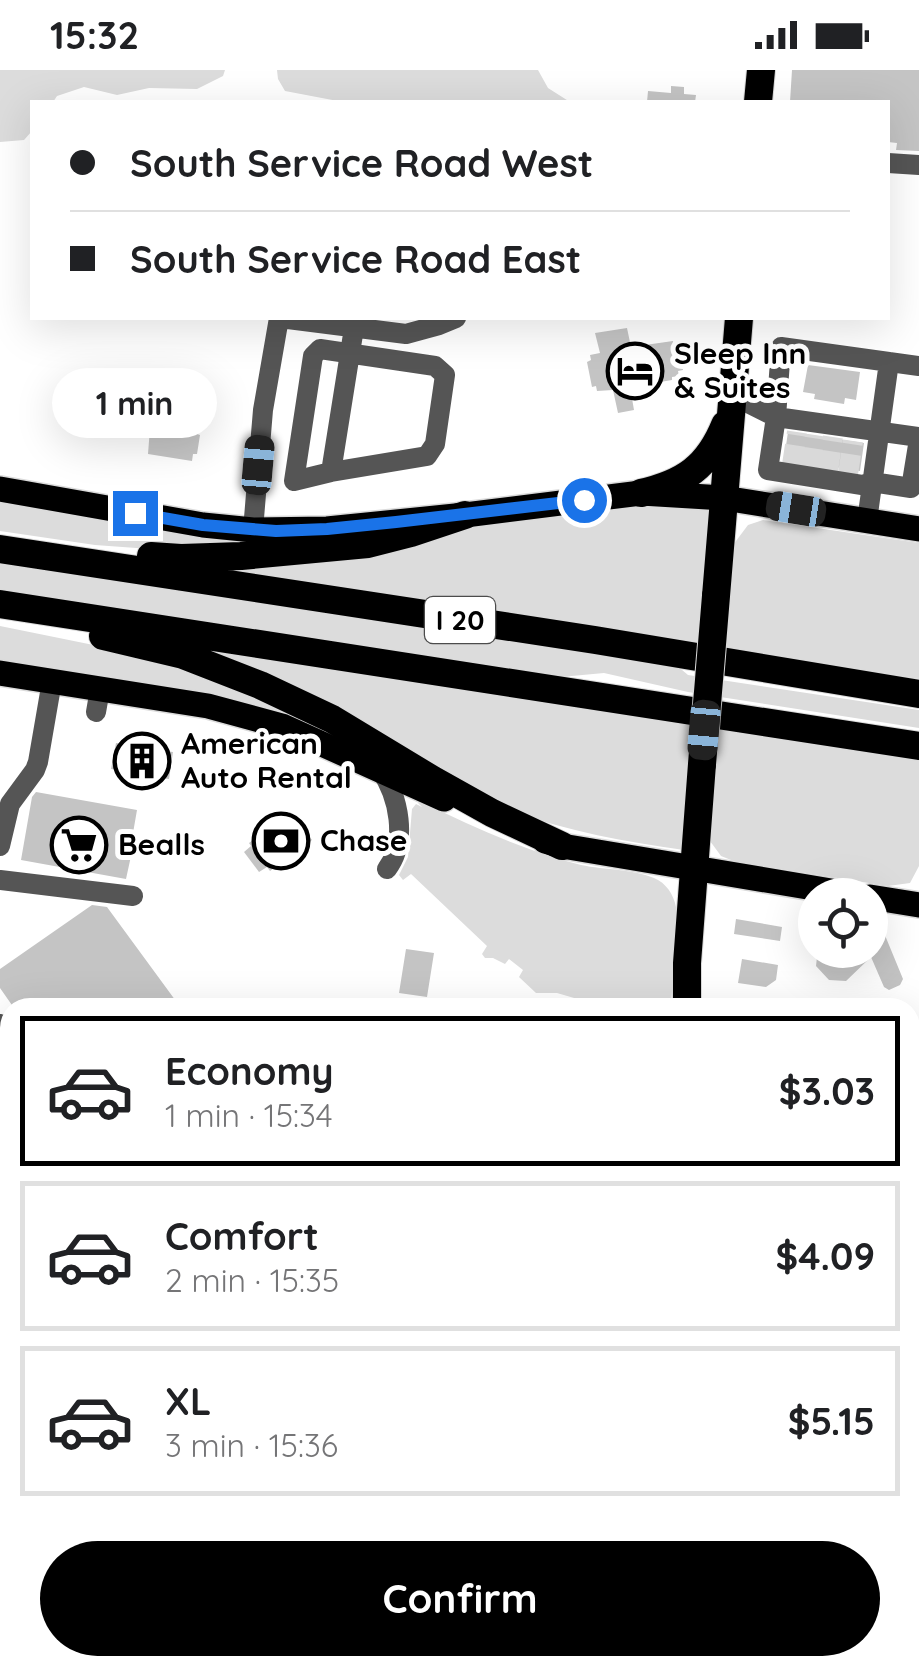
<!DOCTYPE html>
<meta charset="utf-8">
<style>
:root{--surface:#fff;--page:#f6f6f6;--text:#202124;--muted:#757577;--line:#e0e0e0;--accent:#000}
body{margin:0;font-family:Quicksand,sans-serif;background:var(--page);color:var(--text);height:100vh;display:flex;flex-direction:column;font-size:38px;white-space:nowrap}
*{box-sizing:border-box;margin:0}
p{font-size:32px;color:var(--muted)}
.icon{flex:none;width:55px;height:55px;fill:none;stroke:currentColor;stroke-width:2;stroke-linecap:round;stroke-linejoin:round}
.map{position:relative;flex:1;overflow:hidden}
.sheet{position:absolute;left:0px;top:928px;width:920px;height:678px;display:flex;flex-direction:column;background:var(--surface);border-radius:30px 30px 0 0;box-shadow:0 10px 40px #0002}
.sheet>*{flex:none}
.hud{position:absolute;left:30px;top:30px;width:860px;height:220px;border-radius:0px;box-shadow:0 10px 40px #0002;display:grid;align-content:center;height:220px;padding:0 40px;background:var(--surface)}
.controls{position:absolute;left:798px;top:808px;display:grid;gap:20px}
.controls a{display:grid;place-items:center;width:90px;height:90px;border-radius:50%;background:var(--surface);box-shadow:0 10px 40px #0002;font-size:50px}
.end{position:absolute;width:45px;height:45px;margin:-22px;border:12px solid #1a73e8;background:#fff;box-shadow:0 0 0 5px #fff}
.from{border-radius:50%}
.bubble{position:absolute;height:70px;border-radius:35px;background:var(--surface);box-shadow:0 10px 40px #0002;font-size:32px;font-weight:800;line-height:70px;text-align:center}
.car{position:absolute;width:30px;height:60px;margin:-30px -15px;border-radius:12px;box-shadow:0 0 8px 2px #0007;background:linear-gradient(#222 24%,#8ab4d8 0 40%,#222 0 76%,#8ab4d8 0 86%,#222 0)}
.hud b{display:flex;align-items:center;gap:35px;height:95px;font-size:38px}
.hud b+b{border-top:2px solid var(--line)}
.hud i{width:25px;height:25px;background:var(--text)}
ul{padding:18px 0 0;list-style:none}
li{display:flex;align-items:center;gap:30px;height:150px;margin:0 20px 15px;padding:0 20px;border:5px solid var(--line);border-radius:0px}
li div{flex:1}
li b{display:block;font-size:38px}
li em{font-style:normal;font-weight:800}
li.active{border-color:var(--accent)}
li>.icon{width:90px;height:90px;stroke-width:1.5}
.cta{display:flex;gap:20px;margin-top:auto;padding:20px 40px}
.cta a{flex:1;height:115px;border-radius:60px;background:var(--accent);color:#fff;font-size:40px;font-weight:800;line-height:115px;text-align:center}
.status{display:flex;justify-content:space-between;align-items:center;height:70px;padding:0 50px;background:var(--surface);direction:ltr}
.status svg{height:28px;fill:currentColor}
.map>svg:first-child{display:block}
.green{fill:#dcdcdc}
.building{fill:#c4c4c4}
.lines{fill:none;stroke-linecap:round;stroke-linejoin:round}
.minor-tunnel{stroke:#d9d9d9;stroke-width:20;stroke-dasharray:20 10;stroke-linecap:butt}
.major-casing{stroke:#dbdbdb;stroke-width:28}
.highway-casing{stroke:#dbdbdb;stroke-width:30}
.minor{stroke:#555;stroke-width:20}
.major{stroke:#000;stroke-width:25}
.highway{stroke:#000;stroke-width:28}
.highway-bridge-casing{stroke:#dbdbdb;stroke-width:30;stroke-linecap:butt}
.highway-bridge{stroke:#000;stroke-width:28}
.route{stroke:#1a73e8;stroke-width:12}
.labels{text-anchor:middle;stroke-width:10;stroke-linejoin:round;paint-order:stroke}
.shield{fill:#fff;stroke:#4c4c4c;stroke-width:2.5}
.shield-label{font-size:28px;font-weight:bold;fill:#000}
.poi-label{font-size:30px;font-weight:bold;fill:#000;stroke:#fff;text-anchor:start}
</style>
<div class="status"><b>15:32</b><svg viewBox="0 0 49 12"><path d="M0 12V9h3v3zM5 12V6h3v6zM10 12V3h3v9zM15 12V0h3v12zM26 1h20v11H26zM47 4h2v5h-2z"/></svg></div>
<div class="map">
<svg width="919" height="1604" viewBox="0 0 919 1604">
<rect width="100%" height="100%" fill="#fff"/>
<!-- green -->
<path class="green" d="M 0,0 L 225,0 L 223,6 L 197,19 L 149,18 L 117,25 L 84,17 L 57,26 L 53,32 L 32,32 L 32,61 L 24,70 L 0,72 Z
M 277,0 L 538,0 L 548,18 L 570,32 L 343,32 L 285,21 L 278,9 Z
M 0,429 L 299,468 L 150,479 L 95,475 L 0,461 Z
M 597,435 L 707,436 L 711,441 L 699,569 L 727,571 L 733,475 L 748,455 L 763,450 L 919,473 L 919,609 L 204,499 Z
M 0,490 L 675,594 L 688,605 L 919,640 L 919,658 L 688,622 L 604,603 L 550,608 L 0,523 Z
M 0,556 L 123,581 L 251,619 L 342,670 L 0,593 Z
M 189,575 L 919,687 L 919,796 L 910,813 L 888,816 L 736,792 L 721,786 L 710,771 L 715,686 L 717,686 L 719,668 L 691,663 L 684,780 C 625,772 569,761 513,742 Z
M 422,732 C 473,757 525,781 581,795 C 604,800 638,799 658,810 C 670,817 675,829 677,842 L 671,937 L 605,937 L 557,923 L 536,923 L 519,907 L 523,900 L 509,889 L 505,894 L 493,888 L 485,888 L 482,884 L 487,876 L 411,804 L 403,810 L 399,805 L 408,787 L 412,739 L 416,734 L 422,737 L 418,733 Z
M 0,1108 L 10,1108 L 10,1215 L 0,1224 Z
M 42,1595 L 277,1595 L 276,1604 L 40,1604 Z"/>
<!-- building -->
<path class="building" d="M 792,0 L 919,0 L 919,81 L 896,80 L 897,73 L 888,72 L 888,32 L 790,32 Z
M 671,16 L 684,17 L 684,24 L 696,25 L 695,32 L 647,32 L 648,21 L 671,23 Z
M 627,258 L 631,277 L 673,271 L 674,277 L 679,276 L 683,300 L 678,301 L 679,306 L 672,307 L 672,310 L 630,317 L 634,340 L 618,343 L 613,320 L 597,321 L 596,316 L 592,317 L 587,292 L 591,290 L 590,285 L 600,283 L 595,263 Z
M 808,295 L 860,302 L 856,330 L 845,328 L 844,334 L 814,329 L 815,324 L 803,322 Z
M 164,338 L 191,342 L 190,352 L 198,353 L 197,364 L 200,365 L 197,384 L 193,384 L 192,391 L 148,384 L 150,358 L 152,359 L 154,346 L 163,347 Z
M 788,362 L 864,373 L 860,401 L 784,389 Z
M 133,671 L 159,675 L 159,680 L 173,682 L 169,709 L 159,708 L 159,711 L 118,704 L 118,700 L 111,699 L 116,673 L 132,675 Z
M 36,722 L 137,740 L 133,763 L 136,763 L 126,809 L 21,790 L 32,727 Z
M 290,742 L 312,770 L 270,801 L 267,797 L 259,802 L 244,782 L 251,776 L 249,773 Z
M 92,835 L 107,837 L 181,938 L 14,938 L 0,918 L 0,899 Z
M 736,849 L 782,857 L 780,871 L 734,864 Z
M 882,858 L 903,909 L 900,915 L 889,920 L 884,917 L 871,887 L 846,911 L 829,910 L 816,896 L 817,887 L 825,880 L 870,880 L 870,863 Z
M 406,879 L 434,883 L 427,927 L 399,923 Z
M 742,889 L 778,895 L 776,910 L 766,917 L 738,913 Z
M 0,1250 L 10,1267 L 10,1289 L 0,1295 Z
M 4,1466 L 10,1467 L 10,1559 L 6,1582 L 10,1582 L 10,1604 L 0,1603 L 0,1493 Z"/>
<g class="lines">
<!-- minor-tunnel -->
<path class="minor-tunnel" d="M 792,395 L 797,362
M 810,398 L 815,365
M 828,401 L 833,367
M 848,404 L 853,371"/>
<!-- major casing -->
<g class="major-casing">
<path id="major" d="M 0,419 L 203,455 L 253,460 L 327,459 L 465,445 L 641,423 L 724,428 L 919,459
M 0,603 L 208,636 L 282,656 L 444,729
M 545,771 L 562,776 L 855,825
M 870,827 L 919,835"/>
</g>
<!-- highway casing -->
<g class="highway-casing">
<path id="highway" d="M 758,32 L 761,0
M 641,423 C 684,413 708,397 725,355
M 0,479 L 595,570 L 919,624
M 151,486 L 181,488 L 241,486 L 368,474 L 411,463 L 465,445
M 716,526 L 739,248
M 0,534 L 919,676
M 103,566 L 183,585 L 260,615 L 332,649 L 433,710 L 492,743 L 562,776
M 687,938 L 687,893 L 702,694
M 910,1065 L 919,988
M 845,1604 L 846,1595"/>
</g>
<!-- minor -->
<path class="minor" d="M 888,93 L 919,95
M 280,248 L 406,264 L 439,255 L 456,248
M 731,331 L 746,332 L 776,347 L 781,277 L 919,296
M 919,367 L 776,347 L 768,400 L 862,415 L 872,412 L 911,418 L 919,369
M 331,402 L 427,386 L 435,374 L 445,305 L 435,296 L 320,279 L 313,286 L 294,411 L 331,402 L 354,258
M 867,451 L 889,292
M 253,460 L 263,340 L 279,248
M 96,642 L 100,619
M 380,699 C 399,727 408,771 387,799
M 0,776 L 10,734 L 35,700 L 38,692 L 52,611
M 0,810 L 133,826
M 0,954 L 10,967
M 910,1299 L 919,1299
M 0,1332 L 10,1326
M 910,1415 L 919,1418
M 30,1604 L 32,1595
M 464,1604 L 465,1595"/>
<!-- major -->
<use href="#major" class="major"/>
<!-- highway -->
<use href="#highway" class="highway"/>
<!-- highway-bridge casing -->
<g class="highway-bridge-casing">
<path id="highway-bridge" d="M 702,694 L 716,526"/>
</g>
<!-- highway-bridge -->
<use href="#highway-bridge" class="highway-bridge"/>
</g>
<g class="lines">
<!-- route -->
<path class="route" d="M 135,443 L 203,455 L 276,461 L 327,459 L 396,452 L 584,430"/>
</g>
<!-- icons -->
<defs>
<g id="hotel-ring" transform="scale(2.875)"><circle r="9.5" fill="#fff" stroke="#000" stroke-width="1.5"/><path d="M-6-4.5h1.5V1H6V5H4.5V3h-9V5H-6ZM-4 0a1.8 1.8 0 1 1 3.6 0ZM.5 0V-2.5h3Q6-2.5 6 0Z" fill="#000"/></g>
<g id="building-ring" transform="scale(2.875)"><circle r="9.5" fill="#fff" stroke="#000" stroke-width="1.5"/><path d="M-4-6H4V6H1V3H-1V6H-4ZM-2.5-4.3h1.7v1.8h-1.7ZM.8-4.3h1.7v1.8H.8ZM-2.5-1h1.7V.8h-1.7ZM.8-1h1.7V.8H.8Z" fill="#000"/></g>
<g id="bank-ring" transform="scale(2.875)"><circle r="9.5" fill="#fff" stroke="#000" stroke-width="1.5"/><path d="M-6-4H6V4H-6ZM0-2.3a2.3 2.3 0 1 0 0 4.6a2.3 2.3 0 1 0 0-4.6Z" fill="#000"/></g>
<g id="supermarket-ring" transform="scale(2.875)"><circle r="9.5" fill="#fff" stroke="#000" stroke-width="1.5"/><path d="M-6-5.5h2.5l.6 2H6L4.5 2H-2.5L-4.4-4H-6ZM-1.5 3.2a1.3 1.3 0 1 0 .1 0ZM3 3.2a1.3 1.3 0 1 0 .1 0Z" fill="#000"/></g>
</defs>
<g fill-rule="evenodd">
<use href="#hotel-ring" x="635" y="301"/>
<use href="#building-ring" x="142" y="691"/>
<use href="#bank-ring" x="281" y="771"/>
<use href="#supermarket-ring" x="79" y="775"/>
</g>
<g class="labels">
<!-- shield labels -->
<rect class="shield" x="425" y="527" width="70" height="46" rx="8"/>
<g class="shield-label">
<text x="460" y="560">I 20</text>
</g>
<!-- poi labels -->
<g class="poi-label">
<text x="674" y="294">Sleep Inn<tspan x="674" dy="34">&amp; Suites</tspan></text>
<text x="181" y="684">American<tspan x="181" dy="34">Auto Rental</tspan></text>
<text x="320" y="781">Chase</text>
<text x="118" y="785">Bealls</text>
</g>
</g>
</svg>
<div class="controls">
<a><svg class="icon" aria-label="locate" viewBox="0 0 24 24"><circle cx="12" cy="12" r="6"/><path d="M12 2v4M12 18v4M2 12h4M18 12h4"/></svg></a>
</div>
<i class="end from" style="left:584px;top:430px"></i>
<i class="end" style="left:135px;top:443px"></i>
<div class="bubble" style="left:52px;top:298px;width:165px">1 min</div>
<i class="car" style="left:258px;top:395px;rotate:5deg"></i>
<i class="car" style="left:796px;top:439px;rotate:279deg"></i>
<i class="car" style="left:704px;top:660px;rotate:185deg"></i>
<div class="hud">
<b><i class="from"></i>South Service Road West</b>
<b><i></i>South Service Road East</b>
</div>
<section class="sheet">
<ul>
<li class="active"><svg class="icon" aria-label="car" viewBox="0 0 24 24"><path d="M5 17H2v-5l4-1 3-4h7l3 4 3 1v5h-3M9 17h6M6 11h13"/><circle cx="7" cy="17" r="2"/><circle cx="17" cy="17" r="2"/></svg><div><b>Economy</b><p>1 min · 15:34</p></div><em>$3.03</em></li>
<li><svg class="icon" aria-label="car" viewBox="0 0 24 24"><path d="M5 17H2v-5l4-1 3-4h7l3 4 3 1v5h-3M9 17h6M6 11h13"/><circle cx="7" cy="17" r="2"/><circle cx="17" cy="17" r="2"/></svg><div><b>Comfort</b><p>2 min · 15:35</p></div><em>$4.09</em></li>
<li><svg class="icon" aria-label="car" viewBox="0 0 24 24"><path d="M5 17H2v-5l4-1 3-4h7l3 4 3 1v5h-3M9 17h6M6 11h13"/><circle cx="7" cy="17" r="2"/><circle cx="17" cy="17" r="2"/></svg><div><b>XL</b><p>3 min · 15:36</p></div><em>$5.15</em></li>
</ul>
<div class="cta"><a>Confirm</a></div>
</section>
</div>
